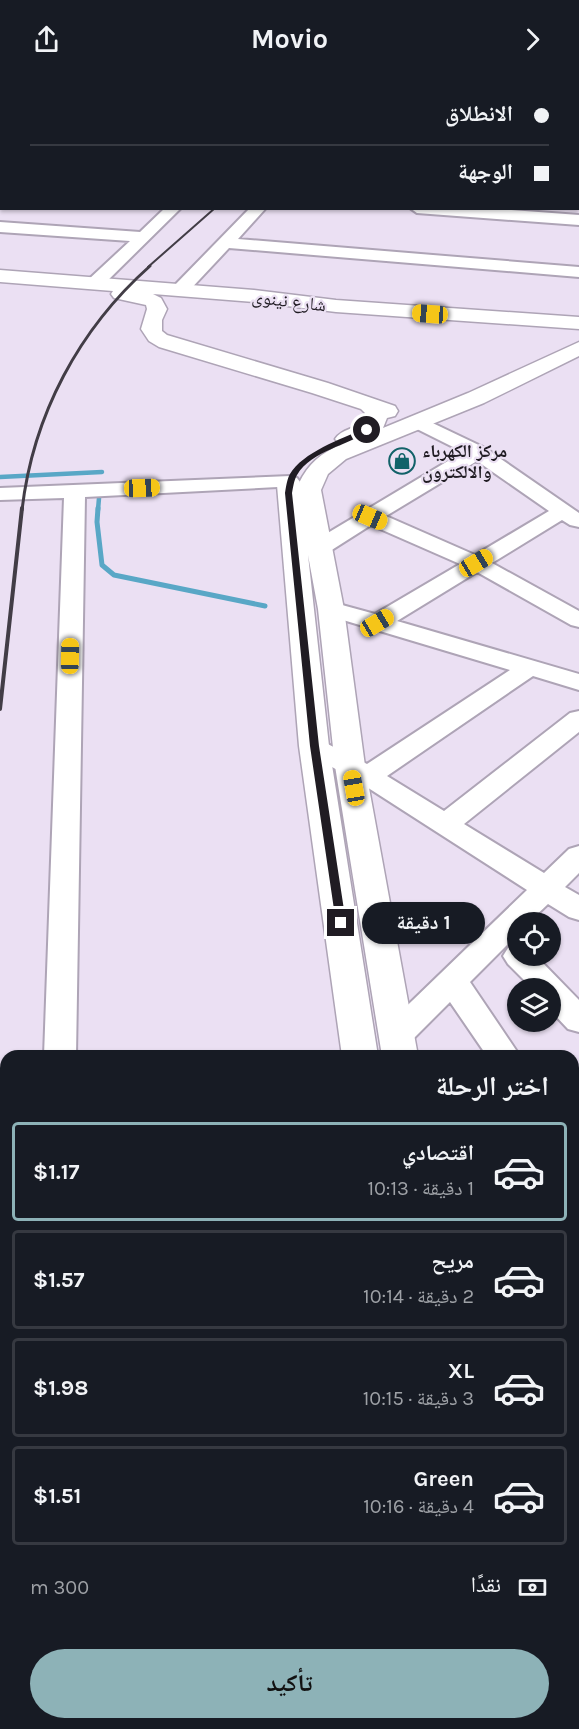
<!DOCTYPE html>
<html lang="ar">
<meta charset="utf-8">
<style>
:root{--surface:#171b24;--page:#20242c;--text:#f1f3f6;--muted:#9ea1a6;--line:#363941;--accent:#8db2b7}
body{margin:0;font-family:Karla,"Noto Naskh Arabic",sans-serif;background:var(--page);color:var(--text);direction:rtl;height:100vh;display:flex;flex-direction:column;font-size:22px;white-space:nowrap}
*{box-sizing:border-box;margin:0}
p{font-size:20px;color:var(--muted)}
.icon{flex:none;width:33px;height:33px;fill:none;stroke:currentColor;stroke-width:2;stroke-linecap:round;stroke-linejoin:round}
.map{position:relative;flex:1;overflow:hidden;direction:ltr}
.details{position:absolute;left:0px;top:972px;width:579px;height:680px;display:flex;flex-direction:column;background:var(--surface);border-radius:18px 18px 0 0;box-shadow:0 2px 4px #0004;direction:rtl}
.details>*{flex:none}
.banner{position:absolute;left:0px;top:0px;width:579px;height:132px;box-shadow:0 2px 4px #0004;direction:rtl;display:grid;align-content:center;height:132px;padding:0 30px;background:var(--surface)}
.fabs{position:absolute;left:507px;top:834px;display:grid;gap:12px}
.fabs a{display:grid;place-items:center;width:54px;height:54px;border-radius:50%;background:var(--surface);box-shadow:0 2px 4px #0004;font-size:30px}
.end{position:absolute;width:27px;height:27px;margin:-14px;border:8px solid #201c23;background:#fff;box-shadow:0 0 0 3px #fff}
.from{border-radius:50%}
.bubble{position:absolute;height:42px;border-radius:21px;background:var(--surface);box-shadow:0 2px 4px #0004;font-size:20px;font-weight:700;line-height:42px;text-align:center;direction:rtl}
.car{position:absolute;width:18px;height:36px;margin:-18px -9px;border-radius:8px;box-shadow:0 0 4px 2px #0007;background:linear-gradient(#f5c518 24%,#345 0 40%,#f5c518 0 76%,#345 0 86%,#f5c518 0)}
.banner b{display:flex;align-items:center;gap:21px;height:57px;font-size:22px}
.banner b+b{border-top:2px solid var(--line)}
.banner i{width:15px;height:15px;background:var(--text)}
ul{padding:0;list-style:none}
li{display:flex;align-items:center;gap:18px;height:99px;margin:0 12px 9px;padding:0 18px;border:3px solid var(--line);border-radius:6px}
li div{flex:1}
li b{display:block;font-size:22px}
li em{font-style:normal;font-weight:700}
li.current{border-color:var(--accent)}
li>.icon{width:54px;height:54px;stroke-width:1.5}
h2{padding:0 30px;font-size:27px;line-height:72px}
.pay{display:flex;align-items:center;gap:15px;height:66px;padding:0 30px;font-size:22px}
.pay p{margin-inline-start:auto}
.primary-button{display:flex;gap:12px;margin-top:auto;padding:12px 30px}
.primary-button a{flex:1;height:69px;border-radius:36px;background:var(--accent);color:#111;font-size:24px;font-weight:700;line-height:69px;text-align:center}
header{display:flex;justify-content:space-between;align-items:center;height:78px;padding:0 30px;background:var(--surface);font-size:27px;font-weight:700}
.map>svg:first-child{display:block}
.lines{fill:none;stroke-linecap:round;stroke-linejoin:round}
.stream-far1{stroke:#59a7c6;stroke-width:4.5}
.stream{stroke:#59a7c6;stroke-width:5}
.minor-casing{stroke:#aea4b6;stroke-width:4}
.major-casing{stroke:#aea4b6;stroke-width:3}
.minor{fill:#fff;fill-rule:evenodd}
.major{fill:#fff;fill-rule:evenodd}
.rail-far2{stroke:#423d46;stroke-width:2}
.rail-far1{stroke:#423d46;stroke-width:3}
.rail{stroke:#423d46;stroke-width:4}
.route{fill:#201c23}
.labels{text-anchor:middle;stroke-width:4.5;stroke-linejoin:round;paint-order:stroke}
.far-street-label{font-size:18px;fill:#201c23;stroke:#ebe0f3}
.far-poi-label{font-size:18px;font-weight:bold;fill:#201c23;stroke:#ebe0f3;text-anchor:start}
</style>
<header><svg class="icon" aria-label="forward" viewBox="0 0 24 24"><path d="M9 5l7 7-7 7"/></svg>Movio<svg class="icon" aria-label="share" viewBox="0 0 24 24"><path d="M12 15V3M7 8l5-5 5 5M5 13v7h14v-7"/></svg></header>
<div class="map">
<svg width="579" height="1651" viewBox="0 0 579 1651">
<rect width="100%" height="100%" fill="#ebe0f3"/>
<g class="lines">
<!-- stream-far1 -->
<path class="stream-far1" d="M 0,399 L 102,394
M 98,432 L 99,420"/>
<!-- stream -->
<path class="stream" d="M 98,430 L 97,444 L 102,487 L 114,497 L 265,528"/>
<!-- minor casing -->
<g class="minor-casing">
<path id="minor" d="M 60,0 L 73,0 L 59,2 Z
M 253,0 L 265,0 L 252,2 Z
M 288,0 L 300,0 L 287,2 Z
M 371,0 L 401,0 L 402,2 L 372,2 Z
M 423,0 L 435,0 L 422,2 Z
M 0,12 L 2,12 L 2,20 L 0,20 Z
M 578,14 L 579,14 L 579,22 L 578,22 Z
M 578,54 L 579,54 L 579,62 L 578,62 Z
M 0,58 L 2,58 L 2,66 L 0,66 Z
M 0,114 L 2,114 L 0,125 Z
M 578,114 L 579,114 L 579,124 L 578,123 Z
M 165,130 L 181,130 L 100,210 L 88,210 L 86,206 L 88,202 L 130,163 L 0,154 L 0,144 L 140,154 Z
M 250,130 L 266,130 L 238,161 L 579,189 L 579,199 L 229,170 L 185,217 L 173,217 L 171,213 L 173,209 Z
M 410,130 L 486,130 L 579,137 L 579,147 L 417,135 Z
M 420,339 L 485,370 L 579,435 L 579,449 L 570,447 L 562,442 L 492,485 L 579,533 L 579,549 L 571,547 L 477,494 L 397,543 L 579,596 L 579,612 L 533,598 L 387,698 L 444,733 L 570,635 L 579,633 L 579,654 L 464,746 L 544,795 L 569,771 L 579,768 L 579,795 L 565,809 L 579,817 L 579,842 L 569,839 L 548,826 L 529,844 L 518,844 L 518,856 L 470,904 L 520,978 L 487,978 L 450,924 L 407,967 L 396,971 L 385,967 L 380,958 L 385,949 L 527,812 L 359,704 L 305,674 L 301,668 L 305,662 L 314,659 L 367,686 L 510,592 L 323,536 L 320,531 L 323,526 L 331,524 L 375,536 L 460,486 L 371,447 L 327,475 L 319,477 L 311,475 L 308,470 L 311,465 L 463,374 L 413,349 L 410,345 L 413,341 ZM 477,383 L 549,433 L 475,477 L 386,438 Z
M 290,398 L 297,400 L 300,404 L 297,408 L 85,419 L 76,978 L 44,978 L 64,420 L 0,422 L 0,410 Z
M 518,867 L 518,878 L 536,878 L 579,922 L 579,954 L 568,951 L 550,932 L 550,910 L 532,910 L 508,886 L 503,878 L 508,870 Z
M 573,1092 L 579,1094 L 579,1134 L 573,1132 Z
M 579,1335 L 579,1373 L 573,1374 L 573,1336 Z
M 47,1646 L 91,1646 L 92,1651 L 48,1651 Z"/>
</g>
<!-- major casing -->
<g class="major-casing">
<path id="major" d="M 0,192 L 254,212 L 336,222 L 579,239 L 579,251 L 336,234 L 254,224 L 153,216 L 161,220 L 167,231 L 162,242 L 162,253 L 167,257 L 328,305 L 395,328 L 398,333 L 395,338 L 387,340 L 383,350 L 468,315 L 579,264 L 579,278 L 484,325 L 346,381 L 328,396 L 321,412 L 344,531 L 365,688 L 418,978 L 382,978 L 335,688 L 318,531 L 308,477 L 329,668 L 378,978 L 342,978 L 299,668 L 277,407 L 281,402 L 289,400 L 299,405 C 308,386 322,374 341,367 L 335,361 C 341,351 356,351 365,342 L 365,335 L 361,331 L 312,315 L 159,269 L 149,263 L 141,251 L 147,231 L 146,227 L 114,220 L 111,216 L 113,213 L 0,204 Z
M 433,1646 L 527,1646 L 529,1651 L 434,1651 Z"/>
</g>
<!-- minor -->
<use href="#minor" class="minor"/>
<!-- major -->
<use href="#major" class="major"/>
<!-- rail-far2 -->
<path class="rail-far2" d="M 148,189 L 215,130"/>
<!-- rail-far1 -->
<path class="rail-far1" d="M 22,432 C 33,337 79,251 150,188"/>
<!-- rail -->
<path class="rail" d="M 0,631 L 22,430"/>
</g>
<!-- route -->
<path class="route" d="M 364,351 L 370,352 C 348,368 312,372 297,397 C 294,402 293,410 292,415 L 319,668 L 346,845 L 341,849 L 336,845 L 310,668 L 285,415 C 286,409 287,401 290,396 C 302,375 342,360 364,351 Z"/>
<!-- icons -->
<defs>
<g id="shop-ring" transform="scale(1.35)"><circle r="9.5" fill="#ebe0f3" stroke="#126269" stroke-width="1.5"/><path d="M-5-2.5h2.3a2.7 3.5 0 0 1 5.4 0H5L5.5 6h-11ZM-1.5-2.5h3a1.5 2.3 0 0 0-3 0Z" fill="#126269"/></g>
</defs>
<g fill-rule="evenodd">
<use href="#shop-ring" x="402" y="383"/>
</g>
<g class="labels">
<!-- far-street labels -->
<g class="far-street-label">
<text transform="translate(289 223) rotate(7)" y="6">شارع نينوى</text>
</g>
<!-- far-poi labels -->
<g class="far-poi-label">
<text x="422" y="379">مركز الكهرباء<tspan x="422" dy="21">والالكترون</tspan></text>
</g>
</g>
</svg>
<div class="fabs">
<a><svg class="icon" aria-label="locate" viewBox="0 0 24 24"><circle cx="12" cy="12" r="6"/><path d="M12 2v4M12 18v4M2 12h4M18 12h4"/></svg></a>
<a><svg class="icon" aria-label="layers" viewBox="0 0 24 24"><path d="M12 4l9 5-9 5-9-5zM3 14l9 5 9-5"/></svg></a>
</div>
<i class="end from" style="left:367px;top:352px"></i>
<i class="end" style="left:341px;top:845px"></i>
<div class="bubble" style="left:362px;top:824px;width:123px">1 دقيقة</div>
<i class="car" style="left:430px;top:236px;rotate:274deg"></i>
<i class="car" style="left:142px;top:410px;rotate:88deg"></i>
<i class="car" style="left:370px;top:439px;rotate:113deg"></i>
<i class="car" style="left:476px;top:485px;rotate:59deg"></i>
<i class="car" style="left:377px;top:545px;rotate:59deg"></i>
<i class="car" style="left:70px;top:578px;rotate:1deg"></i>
<i class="car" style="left:354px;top:710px;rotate:350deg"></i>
<div class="banner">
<b><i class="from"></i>الانطلاق</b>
<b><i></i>الوجهة</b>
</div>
<section class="details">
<h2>اختر الرحلة</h2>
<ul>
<li class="current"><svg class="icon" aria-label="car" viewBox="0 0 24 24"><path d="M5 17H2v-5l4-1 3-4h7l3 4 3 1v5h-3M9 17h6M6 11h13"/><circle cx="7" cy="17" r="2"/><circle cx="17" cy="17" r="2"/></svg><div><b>اقتصادي</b><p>1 دقيقة · 10:13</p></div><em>$1.17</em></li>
<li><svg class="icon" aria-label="car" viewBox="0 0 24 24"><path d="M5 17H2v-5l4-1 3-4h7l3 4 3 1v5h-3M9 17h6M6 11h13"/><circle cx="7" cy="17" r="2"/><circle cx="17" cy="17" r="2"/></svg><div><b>مريح</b><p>2 دقيقة · 10:14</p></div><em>$1.57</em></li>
<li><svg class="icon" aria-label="car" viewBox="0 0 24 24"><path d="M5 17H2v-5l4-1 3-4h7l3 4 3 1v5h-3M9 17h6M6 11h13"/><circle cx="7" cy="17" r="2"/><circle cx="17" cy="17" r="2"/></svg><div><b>XL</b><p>3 دقيقة · 10:15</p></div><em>$1.98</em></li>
<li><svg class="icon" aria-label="car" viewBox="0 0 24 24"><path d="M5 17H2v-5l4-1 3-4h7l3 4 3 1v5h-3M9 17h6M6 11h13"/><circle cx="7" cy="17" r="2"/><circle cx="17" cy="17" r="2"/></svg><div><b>Green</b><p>4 دقيقة · 10:16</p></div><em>$1.51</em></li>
</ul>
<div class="pay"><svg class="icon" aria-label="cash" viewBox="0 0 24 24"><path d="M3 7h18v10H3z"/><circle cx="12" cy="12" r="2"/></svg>نقدًا<p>300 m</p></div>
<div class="primary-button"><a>تأكيد</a></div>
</section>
</div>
